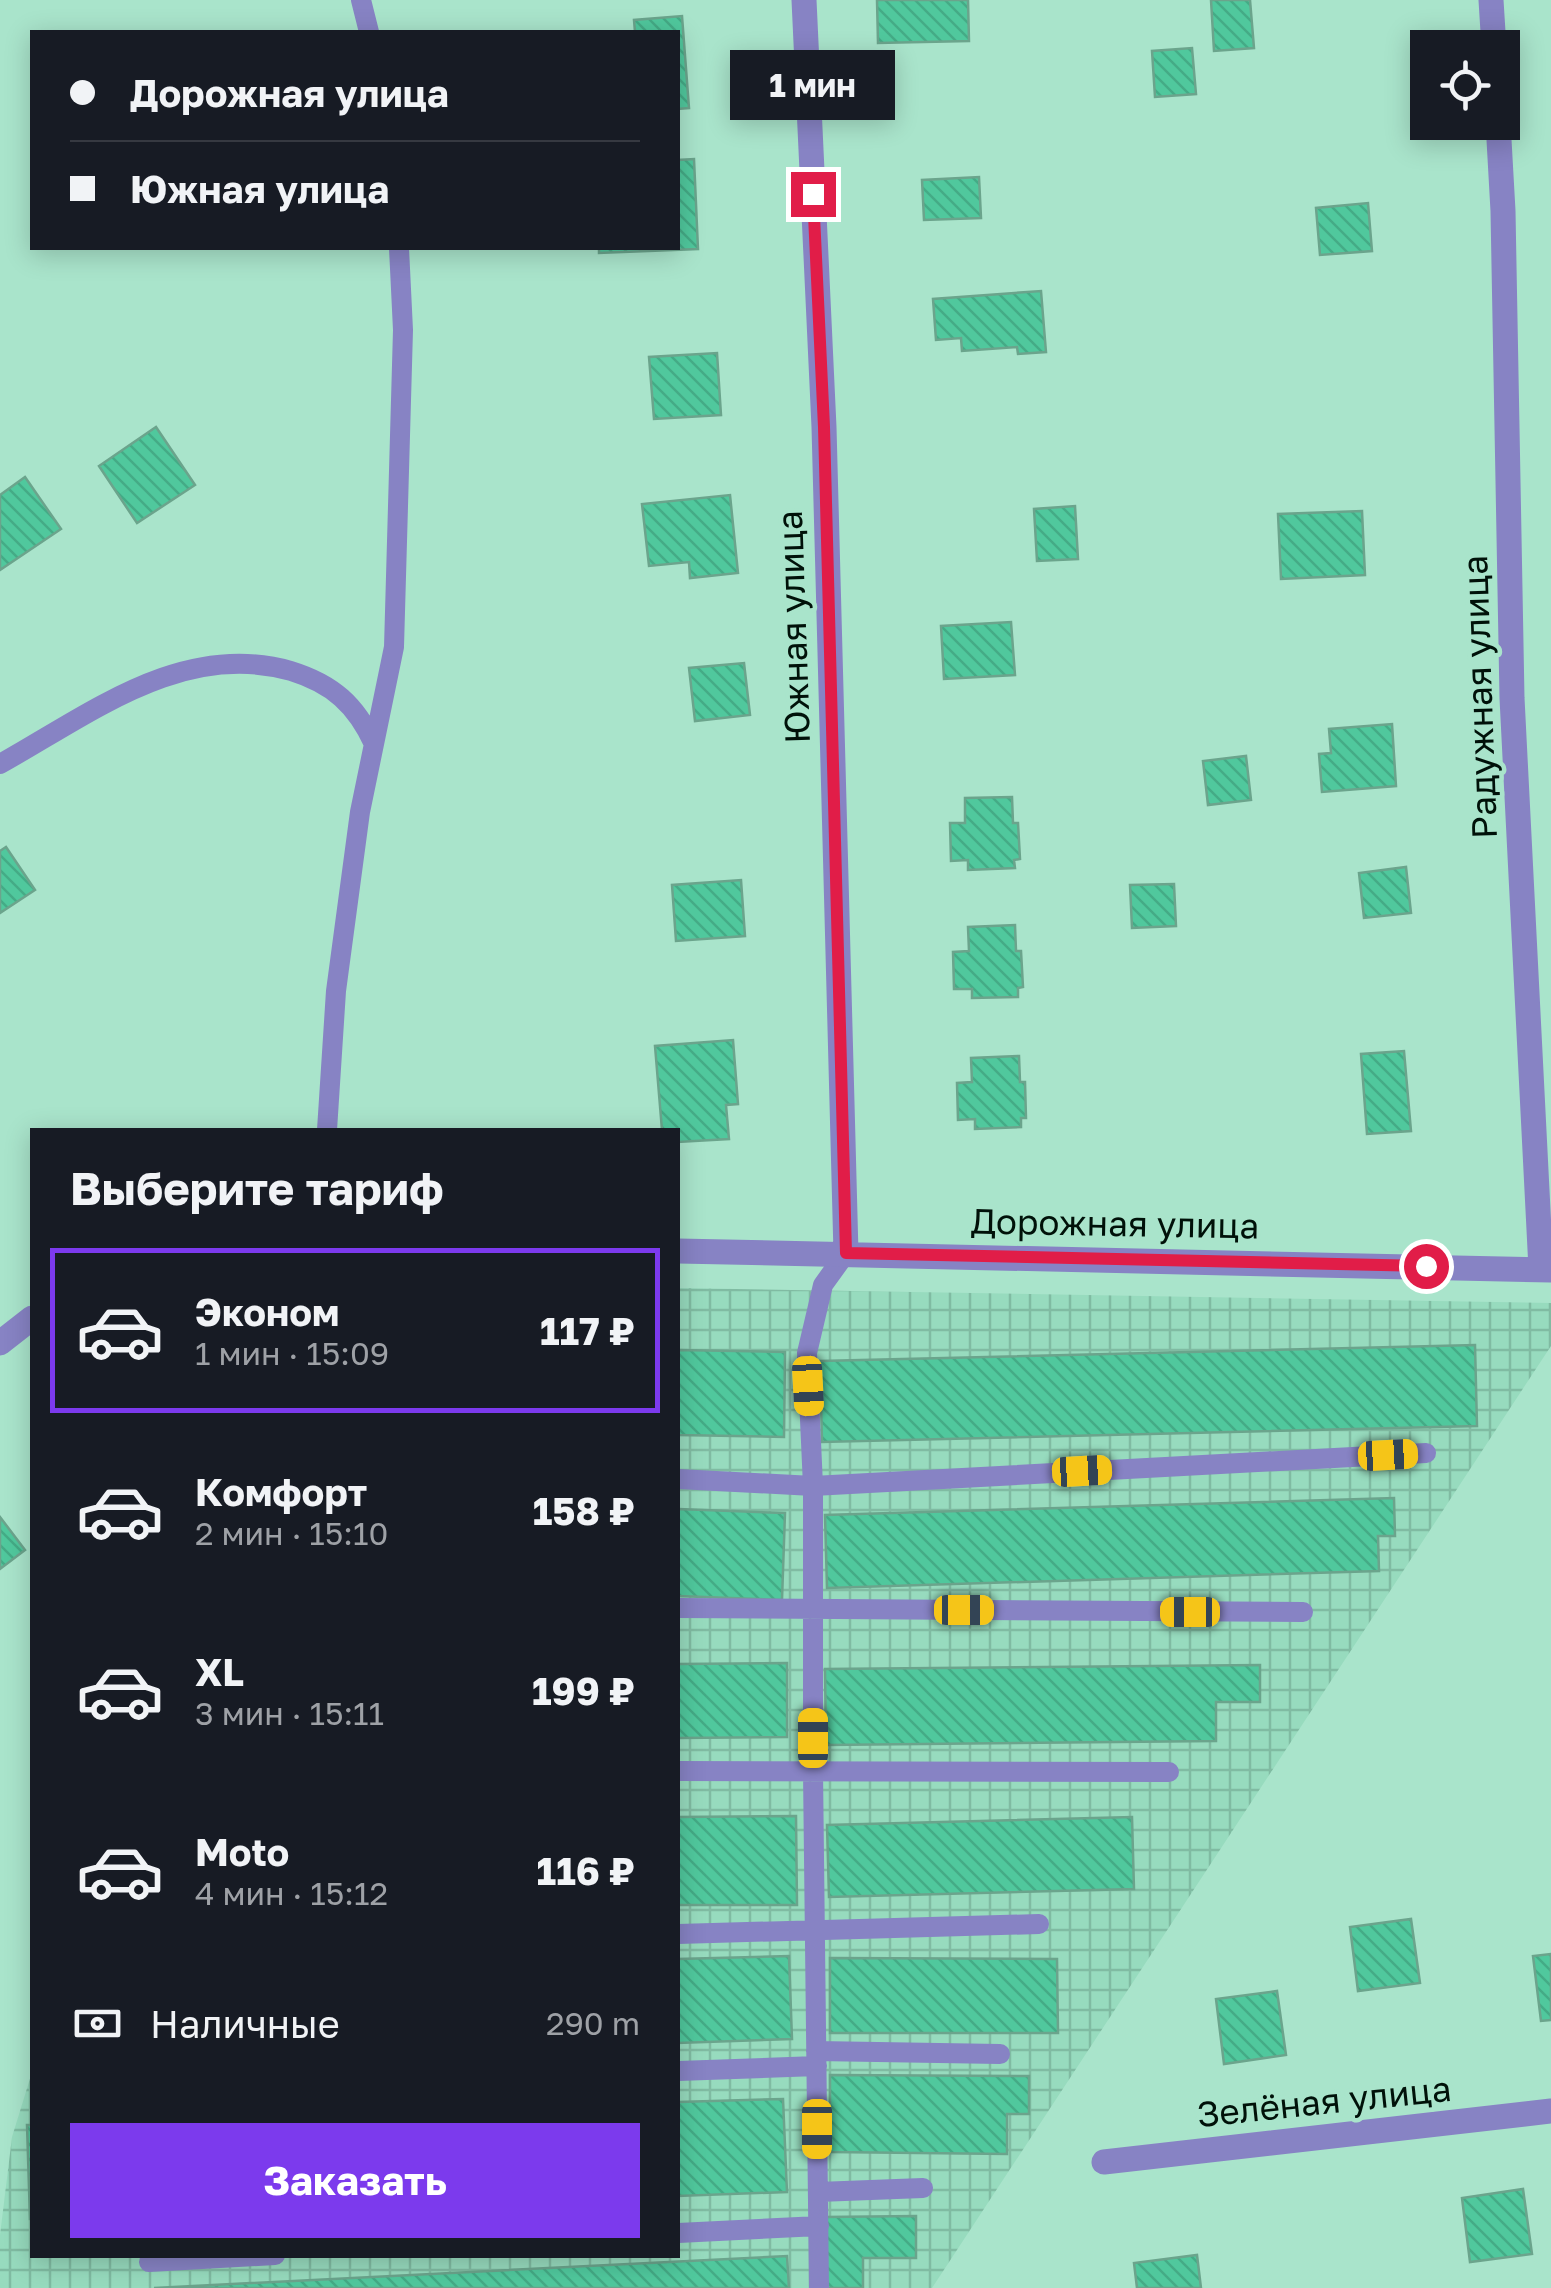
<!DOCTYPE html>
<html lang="ru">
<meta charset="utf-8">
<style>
:root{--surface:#171b24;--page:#20242c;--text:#f1f3f6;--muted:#9ea1a6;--line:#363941;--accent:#7c3aed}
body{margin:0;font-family:"Golos Text",sans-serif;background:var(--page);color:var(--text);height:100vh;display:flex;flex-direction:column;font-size:38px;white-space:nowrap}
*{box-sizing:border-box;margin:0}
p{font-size:32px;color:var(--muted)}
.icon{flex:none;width:55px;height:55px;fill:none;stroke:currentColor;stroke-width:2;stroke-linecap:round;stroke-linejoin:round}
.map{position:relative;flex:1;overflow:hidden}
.panel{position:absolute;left:30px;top:1128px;width:650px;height:1130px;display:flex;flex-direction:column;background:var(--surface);border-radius:0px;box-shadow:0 5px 25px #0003}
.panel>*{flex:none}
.hud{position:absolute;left:30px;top:30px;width:650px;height:220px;border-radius:0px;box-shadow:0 5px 25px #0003;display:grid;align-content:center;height:220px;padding:0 40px;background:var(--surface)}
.buttons{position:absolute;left:1410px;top:30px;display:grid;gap:20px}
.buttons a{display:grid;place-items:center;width:110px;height:110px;border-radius:0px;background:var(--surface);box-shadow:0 5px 25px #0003;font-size:50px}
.end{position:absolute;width:45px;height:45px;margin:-22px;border:12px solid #e11d48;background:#fff;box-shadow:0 0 0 5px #fff}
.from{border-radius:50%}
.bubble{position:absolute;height:70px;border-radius:0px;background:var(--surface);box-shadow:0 5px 25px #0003;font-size:32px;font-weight:700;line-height:70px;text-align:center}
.car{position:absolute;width:30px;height:60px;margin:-30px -15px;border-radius:12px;box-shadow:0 0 8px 2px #0007;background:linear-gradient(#f5c518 24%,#345 0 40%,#f5c518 0 76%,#345 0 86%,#f5c518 0)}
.hud b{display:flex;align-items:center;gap:35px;height:95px;font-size:38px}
.hud b+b{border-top:2px solid var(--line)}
.hud i{width:25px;height:25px;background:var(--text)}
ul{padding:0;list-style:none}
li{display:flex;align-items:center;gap:30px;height:165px;margin:0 20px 15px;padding:0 20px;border:5px solid transparent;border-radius:0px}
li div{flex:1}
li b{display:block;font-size:38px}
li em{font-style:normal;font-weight:700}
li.current{border-color:var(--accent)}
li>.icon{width:90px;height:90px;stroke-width:1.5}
h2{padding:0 40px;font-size:45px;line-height:120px}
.pay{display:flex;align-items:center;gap:25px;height:110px;padding:0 40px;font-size:38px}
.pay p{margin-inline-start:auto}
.cta{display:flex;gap:20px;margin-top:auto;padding:20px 40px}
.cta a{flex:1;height:115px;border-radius:0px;background:var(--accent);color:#fff;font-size:40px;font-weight:700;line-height:115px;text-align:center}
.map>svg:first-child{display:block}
.industrial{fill:url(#industrial-grid)}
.building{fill:url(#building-back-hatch);stroke:#6ba48c;stroke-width:2.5}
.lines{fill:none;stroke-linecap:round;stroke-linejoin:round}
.lane{stroke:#8783c4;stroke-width:20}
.street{stroke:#8783c4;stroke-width:25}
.route{stroke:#e11d48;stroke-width:12}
.labels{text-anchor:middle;stroke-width:9;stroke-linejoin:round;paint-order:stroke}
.street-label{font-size:35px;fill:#001109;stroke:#a9e4cb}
</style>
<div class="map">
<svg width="1551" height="2288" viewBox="0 0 1551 2288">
<defs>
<pattern id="industrial-grid" width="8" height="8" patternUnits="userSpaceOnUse" patternTransform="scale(2.5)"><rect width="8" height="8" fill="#97dbbe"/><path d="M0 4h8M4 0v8" fill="none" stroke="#80bba2"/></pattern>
<pattern id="building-back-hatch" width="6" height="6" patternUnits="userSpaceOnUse" patternTransform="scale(2.5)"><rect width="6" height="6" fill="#50c89d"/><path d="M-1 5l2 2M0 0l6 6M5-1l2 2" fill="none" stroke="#44ab86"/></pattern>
</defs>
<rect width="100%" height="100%" fill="#a9e4cb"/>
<!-- industrial -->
<path class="industrial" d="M 678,1288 L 1551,1303 L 1551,1346 L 932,2288 L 0,2288 L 0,2235 L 12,2137 L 32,2072 L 32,2255 L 678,2255 Z"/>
<!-- building -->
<path class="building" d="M 877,0 L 968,0 L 969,41 L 878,43 Z
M 1211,0 L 1250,0 L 1254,48 L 1214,51 Z
M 682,16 L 689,108 L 678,109 L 678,32 L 635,32 L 634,20 Z
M 1192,48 L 1196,94 L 1155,97 L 1152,51 Z
M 694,159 L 698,249 L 599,253 L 599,248 L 678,248 L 678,160 Z
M 979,177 L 981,218 L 924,220 L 922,180 Z
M 1368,203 L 1372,251 L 1320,255 L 1316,208 Z
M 1041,291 L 1046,352 L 1018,354 L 1017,347 L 962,351 L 961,338 L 936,340 L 933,299 Z
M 717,353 L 721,415 L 654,419 L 649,357 Z
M 156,427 L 195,485 L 137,523 L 99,466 Z
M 25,477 L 61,529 L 0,570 L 0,495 Z
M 730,495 L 738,573 L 690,578 L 689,562 L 649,566 L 642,504 Z
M 1075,506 L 1078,559 L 1037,561 L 1034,509 Z
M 1362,511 L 1365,575 L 1281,579 L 1278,514 Z
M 1011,622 L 1015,675 L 944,679 L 941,626 Z
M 744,663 L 750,715 L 695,721 L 689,668 Z
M 1392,724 L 1396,786 L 1322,792 L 1319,754 L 1331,753 L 1329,729 Z
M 1246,756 L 1251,800 L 1208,805 L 1203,761 Z
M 1012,797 L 1013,823 L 1018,823 L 1020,859 L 1014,860 L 1015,868 L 968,870 L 968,860 L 951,861 L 950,823 L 965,823 L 965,798 Z
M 6,847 L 35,890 L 0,913 L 0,851 Z
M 1406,867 L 1411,913 L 1364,918 L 1359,873 Z
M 741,880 L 745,936 L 676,941 L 672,885 Z
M 1174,884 L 1176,926 L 1132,928 L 1130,885 Z
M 1015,925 L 1016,951 L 1021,951 L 1023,987 L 1018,988 L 1018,997 L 972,998 L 972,989 L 954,989 L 953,952 L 969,951 L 968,927 Z
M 733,1040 L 738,1104 L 726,1105 L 729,1139 L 678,1142 L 678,1130 L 662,1130 L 655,1046 Z
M 1404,1051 L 1411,1131 L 1367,1134 L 1361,1054 Z
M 1019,1056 L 1020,1082 L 1025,1082 L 1026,1118 L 1021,1118 L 1021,1127 L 975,1129 L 975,1119 L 958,1120 L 957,1083 L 972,1082 L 971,1058 Z
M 1475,1345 L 1477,1426 L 822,1442 L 820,1361 Z
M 678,1350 L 785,1352 L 784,1437 L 678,1435 Z
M 1394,1498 L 1395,1536 L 1378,1536 L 1379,1571 L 827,1588 L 825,1515 Z
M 678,1509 L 785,1513 L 782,1600 L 678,1596 Z
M 0,1517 L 25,1550 L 0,1569 Z
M 787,1663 L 787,1737 L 678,1738 L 678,1664 Z
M 1260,1665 L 1260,1702 L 1216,1702 L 1216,1741 L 826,1745 L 825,1669 Z
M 796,1816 L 797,1905 L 678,1905 L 678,1817 Z
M 1132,1817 L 1134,1889 L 829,1897 L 827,1825 Z
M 1411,1919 L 1420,1983 L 1358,1991 L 1350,1927 Z
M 1551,1954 L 1551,2020 L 1541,2021 L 1533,1956 Z
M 789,1956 L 792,2039 L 678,2043 L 678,1959 Z
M 830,1958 L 1057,1959 L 1058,2033 L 830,2033 Z
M 1277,1991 L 1286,2055 L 1224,2064 L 1216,1999 Z
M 830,2075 L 1029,2076 L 1029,2114 L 1007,2114 L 1007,2154 L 830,2152 Z
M 783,2099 L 787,2192 L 678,2196 L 678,2102 Z
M 27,2125 L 32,2125 L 32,2219 L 30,2219 Z
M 1523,2189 L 1532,2254 L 1470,2262 L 1462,2198 Z
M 916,2216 L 916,2258 L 863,2258 L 863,2288 L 826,2288 L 825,2217 Z
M 1197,2255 L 1201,2288 L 1137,2288 L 1134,2263 Z
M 787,2256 L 789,2288 L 154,2288 Z"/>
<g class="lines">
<!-- lane -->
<path class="lane" d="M 361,0 L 369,32
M 0,764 C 90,714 183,640 291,671 C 333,684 356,705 374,744
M 327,1130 L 336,991 L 360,812 L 394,647 L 403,330 L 399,248
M 678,1479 L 813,1486 L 1426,1453
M 678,1608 L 1303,1612
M 678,1771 L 1169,1772
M 678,1934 L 1039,1924
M 816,2051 L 1000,2054
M 678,2071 L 817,2066
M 818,2192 L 923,2188
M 678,2233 L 819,2226
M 149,2262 L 275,2255
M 819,2288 L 813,1771 L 813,1486 L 807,1353 L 823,1285 L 846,1253"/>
<!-- street -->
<path class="street" d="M 804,0 L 824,427 L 846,1253
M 1491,0 L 1494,48
M 1498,122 L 1503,211 L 1512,698 L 1541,1269
M 678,1251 L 1551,1270
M 0,1343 L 32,1318
M 1104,2162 L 1551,2111"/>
</g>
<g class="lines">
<!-- route -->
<path class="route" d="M 813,194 L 824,427 L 846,1253 L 1426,1266"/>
</g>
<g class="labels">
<!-- street labels -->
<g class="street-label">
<text transform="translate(794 627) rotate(-92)" y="12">Южная улица</text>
<text transform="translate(1480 697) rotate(-92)" y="12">Радужная улица</text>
<text transform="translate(1115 1224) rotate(1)" y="12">Дорожная улица</text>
<text transform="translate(1324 2102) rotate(-6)" y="12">Зелёная улица</text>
</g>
</g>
</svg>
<div class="buttons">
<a><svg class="icon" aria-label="locate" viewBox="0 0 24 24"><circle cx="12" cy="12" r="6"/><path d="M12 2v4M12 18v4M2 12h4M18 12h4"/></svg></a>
</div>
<i class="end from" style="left:1426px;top:1266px"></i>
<i class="end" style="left:813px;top:194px"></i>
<div class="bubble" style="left:730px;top:50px;width:165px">1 мин</div>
<i class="car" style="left:808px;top:1386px;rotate:177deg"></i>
<i class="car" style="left:1388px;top:1455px;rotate:87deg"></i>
<i class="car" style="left:1082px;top:1471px;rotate:87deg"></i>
<i class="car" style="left:964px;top:1610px;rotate:90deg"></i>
<i class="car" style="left:1190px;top:1612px;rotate:270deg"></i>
<i class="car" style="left:813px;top:1738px;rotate:0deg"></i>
<i class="car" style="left:817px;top:2129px;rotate:180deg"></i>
<div class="hud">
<b><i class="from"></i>Дорожная улица</b>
<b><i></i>Южная улица</b>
</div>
<section class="panel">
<h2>Выберите тариф</h2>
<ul>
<li class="current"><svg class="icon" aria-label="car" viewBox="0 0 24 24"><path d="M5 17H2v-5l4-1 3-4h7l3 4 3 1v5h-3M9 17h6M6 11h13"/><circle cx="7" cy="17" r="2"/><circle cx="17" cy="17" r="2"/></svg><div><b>Эконом</b><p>1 мин · 15:09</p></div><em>117 ₽</em></li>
<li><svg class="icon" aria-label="car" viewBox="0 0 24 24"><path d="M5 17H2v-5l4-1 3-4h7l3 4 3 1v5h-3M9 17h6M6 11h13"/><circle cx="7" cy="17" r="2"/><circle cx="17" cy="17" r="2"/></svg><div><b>Комфорт</b><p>2 мин · 15:10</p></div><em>158 ₽</em></li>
<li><svg class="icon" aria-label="car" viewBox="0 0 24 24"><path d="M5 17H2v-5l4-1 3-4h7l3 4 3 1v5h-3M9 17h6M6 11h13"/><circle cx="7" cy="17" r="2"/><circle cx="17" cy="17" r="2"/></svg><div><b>XL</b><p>3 мин · 15:11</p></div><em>199 ₽</em></li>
<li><svg class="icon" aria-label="car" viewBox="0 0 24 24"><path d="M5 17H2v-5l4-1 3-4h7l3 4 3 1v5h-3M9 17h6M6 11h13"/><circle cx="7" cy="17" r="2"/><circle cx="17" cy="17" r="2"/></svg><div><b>Moto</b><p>4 мин · 15:12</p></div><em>116 ₽</em></li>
</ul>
<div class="pay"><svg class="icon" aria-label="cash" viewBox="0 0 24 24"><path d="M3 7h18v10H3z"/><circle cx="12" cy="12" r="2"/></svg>Наличные<p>290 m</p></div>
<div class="cta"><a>Заказать</a></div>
</section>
</div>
